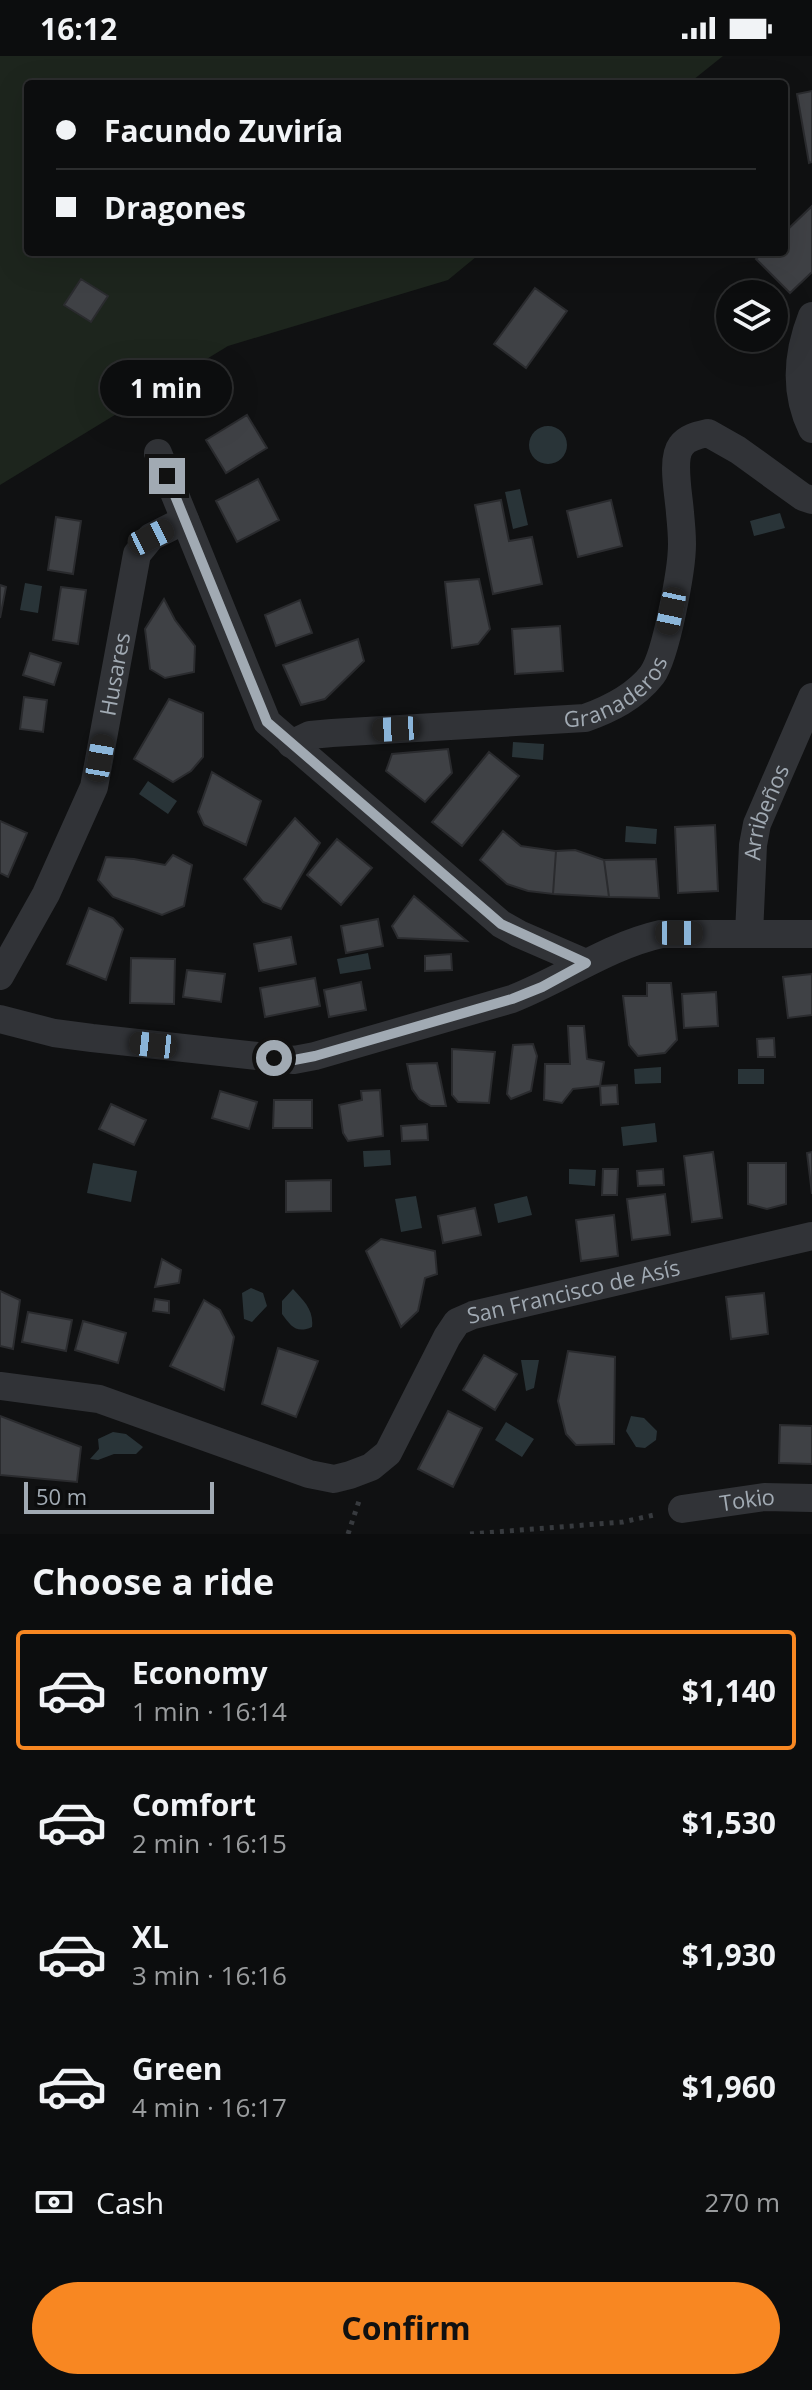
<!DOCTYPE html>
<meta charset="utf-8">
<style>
:root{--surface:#0c0d0e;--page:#151617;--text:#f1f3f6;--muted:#9a9c9e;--line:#2c2d2e;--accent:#f88722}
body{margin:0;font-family:"Open Sans",sans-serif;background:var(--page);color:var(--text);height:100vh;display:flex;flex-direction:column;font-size:30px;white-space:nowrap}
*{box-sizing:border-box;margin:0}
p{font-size:26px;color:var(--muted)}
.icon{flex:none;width:44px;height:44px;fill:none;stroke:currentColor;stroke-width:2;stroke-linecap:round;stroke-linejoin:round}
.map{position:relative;height:1478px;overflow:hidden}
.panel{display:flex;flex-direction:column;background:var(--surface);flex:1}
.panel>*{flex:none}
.hud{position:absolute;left:24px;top:24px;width:764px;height:176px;border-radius:8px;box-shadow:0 8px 32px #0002,0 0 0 2px var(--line);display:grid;align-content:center;height:176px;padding:0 32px;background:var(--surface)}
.tools{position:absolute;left:716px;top:224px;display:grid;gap:16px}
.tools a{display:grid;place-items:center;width:72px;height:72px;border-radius:50%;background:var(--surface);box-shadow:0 8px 32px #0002,0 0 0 2px var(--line);font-size:40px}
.scale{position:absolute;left:24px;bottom:20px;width:190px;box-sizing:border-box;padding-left:8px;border:4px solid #a1aab3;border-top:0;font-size:22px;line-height:28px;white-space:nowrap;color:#a1aab3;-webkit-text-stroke:6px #0b0c0d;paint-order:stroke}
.end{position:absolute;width:36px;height:36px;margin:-18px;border:10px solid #a1aab3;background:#111;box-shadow:0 0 0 4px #111}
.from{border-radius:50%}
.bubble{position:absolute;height:56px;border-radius:28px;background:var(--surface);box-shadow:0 8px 32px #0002,0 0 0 2px var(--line);font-size:26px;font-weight:700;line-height:56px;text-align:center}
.car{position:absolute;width:24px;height:48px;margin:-24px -12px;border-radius:10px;box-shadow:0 0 6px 2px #0007;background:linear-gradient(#222 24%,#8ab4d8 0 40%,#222 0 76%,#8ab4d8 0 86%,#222 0)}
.hud b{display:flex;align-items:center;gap:28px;height:76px;font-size:30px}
.hud b+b{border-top:2px solid var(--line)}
.hud i{width:20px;height:20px;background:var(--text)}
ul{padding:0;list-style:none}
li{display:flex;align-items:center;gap:24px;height:120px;margin:0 16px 12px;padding:0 16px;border:4px solid transparent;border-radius:8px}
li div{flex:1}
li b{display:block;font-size:30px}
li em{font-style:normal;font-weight:700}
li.on{border-color:var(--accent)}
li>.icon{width:72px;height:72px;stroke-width:1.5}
h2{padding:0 32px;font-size:36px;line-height:96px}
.pay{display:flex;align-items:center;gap:20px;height:88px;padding:0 32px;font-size:30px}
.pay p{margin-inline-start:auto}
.primary-button{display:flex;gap:16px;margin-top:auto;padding:16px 32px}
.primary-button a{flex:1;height:92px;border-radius:48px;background:var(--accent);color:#111;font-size:32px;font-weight:700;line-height:92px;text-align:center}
.status{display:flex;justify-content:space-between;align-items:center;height:56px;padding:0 40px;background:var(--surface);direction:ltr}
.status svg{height:22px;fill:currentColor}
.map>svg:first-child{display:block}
.green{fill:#1d251d}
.water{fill:#293438}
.building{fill:#3f4145;stroke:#2a2b2e;stroke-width:2}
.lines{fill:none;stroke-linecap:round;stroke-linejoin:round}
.path{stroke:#373a3e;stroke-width:5;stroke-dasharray:4 6;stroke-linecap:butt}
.minor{stroke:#313337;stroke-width:28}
.route{stroke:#a1aab3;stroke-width:10}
.labels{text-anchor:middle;stroke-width:7;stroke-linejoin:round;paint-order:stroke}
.street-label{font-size:22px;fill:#a1aab3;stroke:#0b0c0d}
</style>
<div class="status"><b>16:12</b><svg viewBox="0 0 49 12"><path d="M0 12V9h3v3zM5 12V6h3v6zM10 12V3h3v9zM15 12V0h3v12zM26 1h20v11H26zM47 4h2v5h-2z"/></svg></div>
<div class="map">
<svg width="812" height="1478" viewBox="0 0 812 1478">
<rect width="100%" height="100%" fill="#101112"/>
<!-- green -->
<path class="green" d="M 0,0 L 723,0 L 688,28 L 28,28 L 28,196 L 482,196 L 448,224 L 228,290 L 0,429 Z"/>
<!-- water -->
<path class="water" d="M529 389a19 19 0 1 1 38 0a19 19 0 1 1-38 0Z
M 520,433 L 528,469 L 513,473 L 505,436 Z
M 780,457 L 785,472 L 754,480 L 750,465 Z
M 25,527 L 42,530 L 38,557 L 20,554 Z
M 513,686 L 544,688 L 543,704 L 512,701 Z
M 148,725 L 177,745 L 168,758 L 139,738 Z
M 626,770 L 657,773 L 656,788 L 625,786 Z
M 368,897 L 371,913 L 340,918 L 337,903 Z
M 661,1011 L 661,1027 L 635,1028 L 634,1013 Z
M 738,1013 L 764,1013 L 764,1028 L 738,1028 Z
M 655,1067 L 657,1086 L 623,1090 L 621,1071 Z
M 390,1094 L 391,1109 L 364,1111 L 363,1095 Z
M 93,1107 L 137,1115 L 131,1146 L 87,1137 Z
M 569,1113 L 596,1114 L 595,1130 L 569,1128 Z
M 416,1140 L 422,1172 L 401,1176 L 395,1143 Z
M 527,1140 L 532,1159 L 498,1167 L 494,1148 Z
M 251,1232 L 263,1237 L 267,1250 L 252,1266 L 244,1263 L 242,1237 Z
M 293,1233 C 304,1245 314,1254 312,1271 C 296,1278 291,1270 282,1258 L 282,1245 Z
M 521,1304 L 539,1304 L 534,1332 L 526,1335 Z
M 631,1360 L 644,1362 L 657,1375 L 656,1384 L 645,1392 L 636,1391 L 626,1375 Z
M 506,1366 L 534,1383 L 522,1401 L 495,1384 Z
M 113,1376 L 126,1378 L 143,1391 L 136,1398 L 114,1398 L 98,1404 L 90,1403 L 99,1393 L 98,1383 Z"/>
<!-- building -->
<path class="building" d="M 812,35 L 812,106 L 809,107 L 797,38 Z
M 812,150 L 812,216 L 790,237 L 756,203 L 764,196 L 784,196 L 784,177 Z
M 81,223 L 108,240 L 91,266 L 64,249 Z
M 535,232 L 567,255 L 526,312 L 494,288 Z
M 247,359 L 267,392 L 226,417 L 206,384 Z
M 258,423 L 279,464 L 237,486 L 216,445 Z
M 501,444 L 509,485 L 532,481 L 542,528 L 493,538 L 475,449 Z
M 611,444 L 622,490 L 578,501 L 567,455 Z
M 56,461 L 81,465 L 73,518 L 48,514 Z
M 479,523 L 490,573 L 478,588 L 452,592 L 445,526 Z
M 0,529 L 6,531 L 0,562 Z
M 61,531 L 86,534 L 78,588 L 53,584 Z
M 164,543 L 175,564 L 195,590 L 194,616 L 165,622 L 150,613 L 145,573 Z
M 300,544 L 312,577 L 276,590 L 265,559 Z
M 560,570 L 563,615 L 515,618 L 512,573 Z
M 358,583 L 364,605 L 325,643 L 301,649 L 283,609 Z
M 30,597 L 61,607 L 54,629 L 23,619 Z
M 24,641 L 47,644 L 43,676 L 20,673 Z
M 169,643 L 203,657 L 203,701 L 191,715 L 173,726 L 134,703 Z
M 448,693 L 452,717 L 425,746 L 386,715 L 392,698 Z
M 489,696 L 519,720 L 462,790 L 432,766 Z
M 212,716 L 261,745 L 246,789 L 204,769 L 198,756 Z
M 295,762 L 320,787 L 281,853 L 263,846 L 244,823 Z
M 0,765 L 27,777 L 8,821 L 0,817 Z
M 715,769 L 718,835 L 678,837 L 675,771 Z
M 503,775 L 521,790 L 556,795 L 553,838 L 528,835 L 507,828 L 480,804 Z
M 337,783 L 372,812 L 341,849 L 307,819 Z
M 575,794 L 604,804 L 609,841 L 553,838 L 556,795 Z
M 173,799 L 192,809 L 184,850 L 162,859 L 113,841 L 98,824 L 106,801 L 134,803 L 165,809 Z
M 656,803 L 659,842 L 609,841 L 604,804 Z
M 414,840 L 467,885 L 398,882 L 392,870 Z
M 89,852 L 113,862 L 123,873 L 106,924 L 67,908 Z
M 378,863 L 383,890 L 346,897 L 341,870 Z
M 291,881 L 296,908 L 259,915 L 254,888 Z
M 451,898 L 452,914 L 425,915 L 425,900 Z
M 131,902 L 175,903 L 174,948 L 130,947 Z
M 187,914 L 225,918 L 221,946 L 183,941 Z
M 812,918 L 812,959 L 788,962 L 783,921 Z
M 315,922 L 320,950 L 265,961 L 260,932 Z
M 361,926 L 366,954 L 329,961 L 324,934 Z
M 647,927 L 671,927 L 677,984 L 665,997 L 638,1000 L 629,989 L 623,940 L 647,940 Z
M 716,936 L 718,970 L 684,972 L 682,938 Z
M 568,970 L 584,970 L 587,1003 L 604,1006 L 600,1030 L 573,1033 L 562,1047 L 544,1044 L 545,1008 L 570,1008 Z
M 774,982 L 775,1001 L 758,1001 L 757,983 Z
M 533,988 L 537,1000 L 531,1035 L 511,1043 L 507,1038 L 513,989 Z
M 452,993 L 495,996 L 489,1047 L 458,1046 L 452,1039 Z
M 437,1007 L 446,1050 L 431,1050 L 419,1043 L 412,1033 L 407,1008 Z
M 617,1029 L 618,1048 L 601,1049 L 600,1030 Z
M 380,1034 L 383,1080 L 348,1085 L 343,1077 L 339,1049 L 362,1044 L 361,1035 Z
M 220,1035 L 257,1046 L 249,1073 L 212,1062 Z
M 274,1044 L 312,1044 L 312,1072 L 273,1072 Z
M 111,1048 L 146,1064 L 134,1089 L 99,1073 Z
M 427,1068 L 428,1084 L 402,1085 L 401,1070 Z
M 713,1096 L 722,1162 L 692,1166 L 684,1100 Z
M 812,1096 L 812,1138 L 807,1097 Z
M 748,1107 L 786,1107 L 786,1148 L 767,1153 L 748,1148 Z
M 603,1113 L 618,1113 L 617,1139 L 602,1139 Z
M 663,1113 L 664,1129 L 638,1130 L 637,1115 Z
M 331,1124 L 331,1155 L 286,1156 L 286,1125 Z
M 665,1138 L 670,1179 L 632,1184 L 627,1143 Z
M 475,1152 L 481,1179 L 443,1187 L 438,1160 Z
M 614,1159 L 618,1200 L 581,1205 L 576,1164 Z
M 381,1183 L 435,1195 L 437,1218 L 425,1222 L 418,1255 L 401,1271 L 366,1195 Z
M 162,1203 L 181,1214 L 179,1227 L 155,1231 Z
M 0,1235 L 20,1244 L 13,1293 L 0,1290 Z
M 764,1237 L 768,1278 L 731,1283 L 726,1241 Z
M 155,1243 L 169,1245 L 169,1257 L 153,1255 Z
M 204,1244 L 220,1254 L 234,1281 L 224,1334 L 170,1310 Z
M 28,1256 L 72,1264 L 66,1295 L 22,1286 Z
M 83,1265 L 126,1277 L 118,1307 L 75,1294 Z
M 278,1292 L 318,1305 L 296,1361 L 262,1348 Z
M 568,1295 L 615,1301 L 614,1388 L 576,1389 L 566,1378 L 558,1345 Z
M 484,1299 L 517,1318 L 495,1354 L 463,1334 Z
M 448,1355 L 482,1372 L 453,1431 L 418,1413 Z
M 0,1360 L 81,1391 L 77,1426 L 0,1419 Z
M 780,1369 L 812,1370 L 812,1408 L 779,1407 Z"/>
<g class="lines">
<!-- path -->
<path class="path" d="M 348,1478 L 360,1442
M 470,1478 L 623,1466 L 658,1458"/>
<!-- minor -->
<g class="minor">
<path d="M 812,260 C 797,298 794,336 812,373"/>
<path d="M 158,397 L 267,666 L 501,868 L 519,878 L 586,907"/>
<path id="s1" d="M 291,688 L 310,679 L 332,677 L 585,662 C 610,653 635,641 652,619 C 666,600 682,513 682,488 C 682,477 681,467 680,457 C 679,440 671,403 681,390 C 687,381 699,379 708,377 L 738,394 L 803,441 L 812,444"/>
<path id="s2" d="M 749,878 L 753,789 L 757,768 L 812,641"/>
<path id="s3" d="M 0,920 L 46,838 L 94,731 L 137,498 L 151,481 L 185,464"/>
<path d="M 0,963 L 54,977 L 92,982 L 294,1004 L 315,1000 L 512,943 C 563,923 608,890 661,878 L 812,878"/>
<path id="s4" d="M 0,1330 L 99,1343 L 309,1418 L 334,1423 L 350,1419 L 371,1411 L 388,1397 L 447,1281 L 457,1266 L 473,1259 L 812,1180"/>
<path id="s5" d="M 682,1453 L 764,1441 L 812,1442"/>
</g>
</g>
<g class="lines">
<!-- route -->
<path class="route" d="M 167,420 L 267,666 L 501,868 L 586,907 L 542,931 L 512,943 L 315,1000 L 294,1004 L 274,1002"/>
</g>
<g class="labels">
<!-- street labels -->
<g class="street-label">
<text dy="8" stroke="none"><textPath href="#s3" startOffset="326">Husares</textPath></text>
<text dy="8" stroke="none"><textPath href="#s1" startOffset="336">Granaderos</textPath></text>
<text dy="8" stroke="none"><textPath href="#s2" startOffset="124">Arribeños</textPath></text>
<text dy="8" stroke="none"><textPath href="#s4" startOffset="678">San Francisco de Asís</textPath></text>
<text dy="8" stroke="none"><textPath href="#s5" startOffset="66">Tokio</textPath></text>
</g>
</g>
</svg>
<div class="tools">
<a><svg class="icon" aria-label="layers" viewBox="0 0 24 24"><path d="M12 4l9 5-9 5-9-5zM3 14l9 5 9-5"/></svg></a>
</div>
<div class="scale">50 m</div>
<i class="end from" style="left:274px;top:1002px"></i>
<i class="end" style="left:167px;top:420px"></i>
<div class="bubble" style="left:100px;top:304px;width:132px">1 min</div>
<i class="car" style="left:151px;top:481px;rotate:64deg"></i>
<i class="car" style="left:671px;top:555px;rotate:192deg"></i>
<i class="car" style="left:396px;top:673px;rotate:267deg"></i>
<i class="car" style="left:100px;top:702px;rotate:10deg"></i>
<i class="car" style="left:679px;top:877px;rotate:90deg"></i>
<i class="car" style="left:153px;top:989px;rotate:276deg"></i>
<div class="hud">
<b><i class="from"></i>Facundo Zuviría</b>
<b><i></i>Dragones</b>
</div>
</div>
<section class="panel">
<h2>Choose a ride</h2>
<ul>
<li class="on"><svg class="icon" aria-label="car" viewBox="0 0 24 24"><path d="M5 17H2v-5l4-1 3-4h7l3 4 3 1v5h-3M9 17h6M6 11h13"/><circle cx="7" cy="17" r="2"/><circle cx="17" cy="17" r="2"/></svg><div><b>Economy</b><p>1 min · 16:14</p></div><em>$1,140</em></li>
<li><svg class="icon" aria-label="car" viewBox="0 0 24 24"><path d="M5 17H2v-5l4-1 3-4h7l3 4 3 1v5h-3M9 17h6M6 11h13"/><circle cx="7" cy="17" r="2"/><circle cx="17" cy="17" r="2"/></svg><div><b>Comfort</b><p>2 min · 16:15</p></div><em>$1,530</em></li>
<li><svg class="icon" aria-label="car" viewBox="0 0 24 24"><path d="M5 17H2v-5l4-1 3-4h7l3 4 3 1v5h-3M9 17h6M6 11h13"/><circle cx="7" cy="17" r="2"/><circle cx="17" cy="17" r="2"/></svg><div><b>XL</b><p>3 min · 16:16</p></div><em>$1,930</em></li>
<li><svg class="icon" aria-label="car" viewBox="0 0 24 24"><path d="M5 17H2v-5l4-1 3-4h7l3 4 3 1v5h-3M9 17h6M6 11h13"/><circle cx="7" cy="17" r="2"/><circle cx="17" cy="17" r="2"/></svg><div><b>Green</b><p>4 min · 16:17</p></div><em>$1,960</em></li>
</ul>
<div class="pay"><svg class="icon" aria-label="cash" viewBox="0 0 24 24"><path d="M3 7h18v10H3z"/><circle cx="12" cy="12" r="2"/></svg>Cash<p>270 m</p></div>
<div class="primary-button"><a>Confirm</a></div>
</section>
